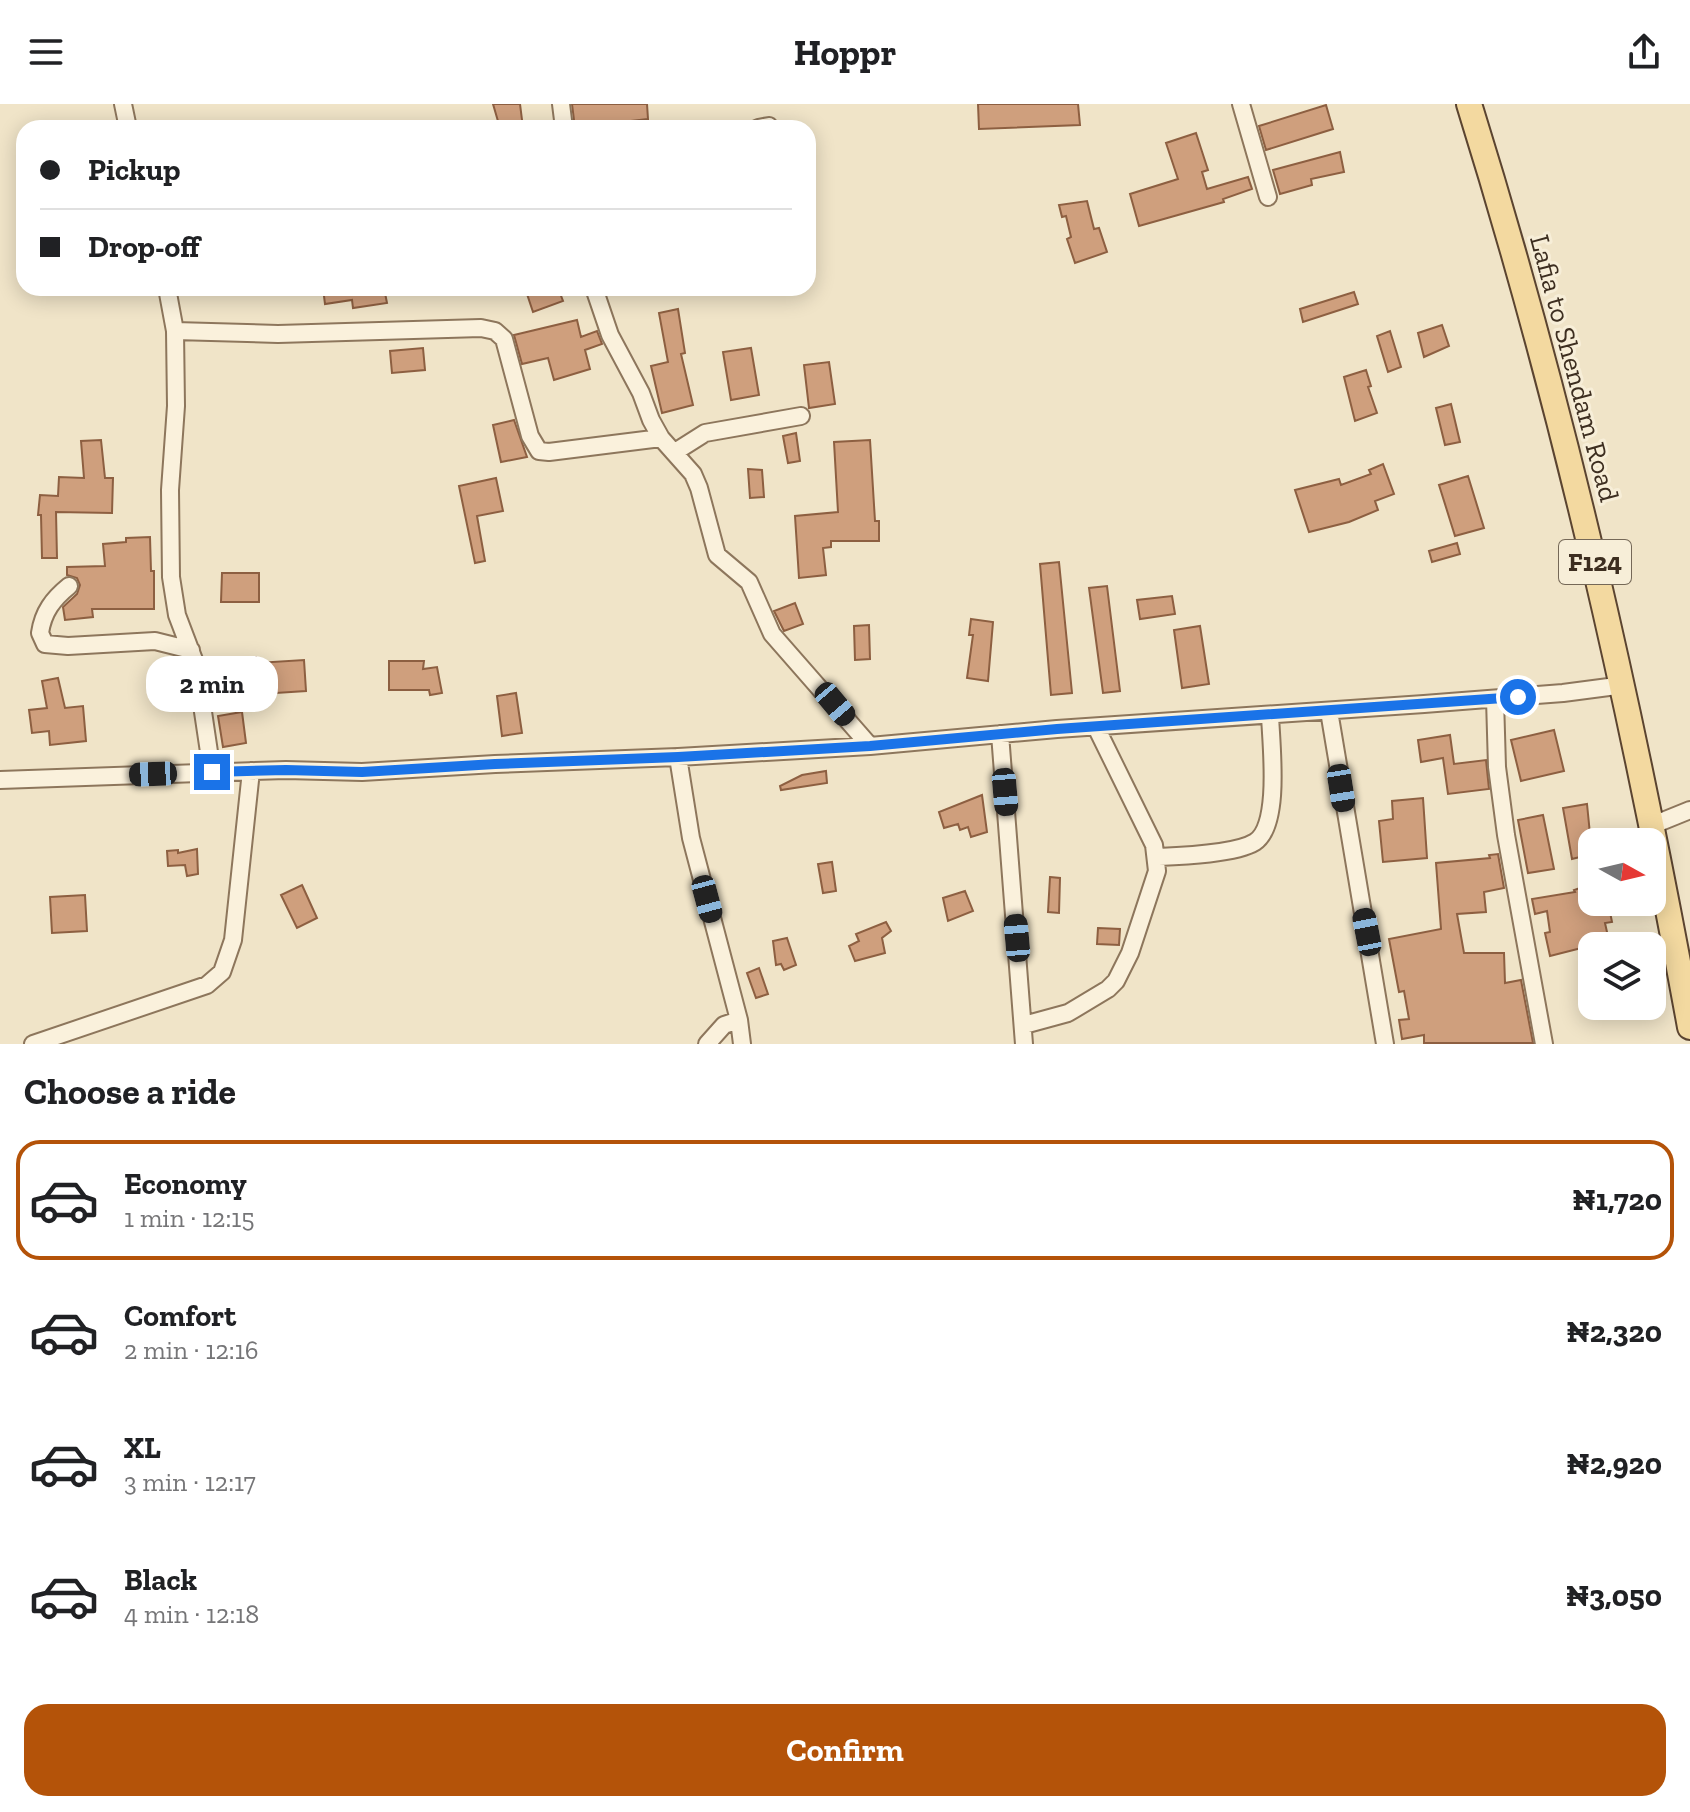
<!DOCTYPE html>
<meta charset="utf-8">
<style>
:root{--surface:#fff;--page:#f6f6f6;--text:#202124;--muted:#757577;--line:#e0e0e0;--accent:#b45309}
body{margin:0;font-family:"Zilla Slab",serif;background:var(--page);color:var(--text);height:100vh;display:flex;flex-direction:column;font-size:30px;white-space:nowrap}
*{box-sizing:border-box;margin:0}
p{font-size:26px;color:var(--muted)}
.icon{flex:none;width:44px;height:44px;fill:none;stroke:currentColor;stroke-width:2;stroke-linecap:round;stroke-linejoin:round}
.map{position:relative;height:940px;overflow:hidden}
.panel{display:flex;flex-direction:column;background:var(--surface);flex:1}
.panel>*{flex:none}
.top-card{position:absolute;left:16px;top:16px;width:800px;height:176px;border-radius:24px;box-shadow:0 4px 20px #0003;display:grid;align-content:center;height:176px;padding:0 24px;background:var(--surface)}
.needle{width:52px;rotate:98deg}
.buttons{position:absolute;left:1578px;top:724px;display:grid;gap:16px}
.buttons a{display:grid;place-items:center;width:88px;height:88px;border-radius:16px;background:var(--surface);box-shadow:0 4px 20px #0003;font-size:40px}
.end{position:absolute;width:36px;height:36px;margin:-18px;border:10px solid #1a73e8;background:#fff;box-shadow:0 0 0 4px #fff}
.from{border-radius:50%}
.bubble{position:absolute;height:56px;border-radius:24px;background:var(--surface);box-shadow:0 4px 20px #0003;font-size:26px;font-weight:700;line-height:56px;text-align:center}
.car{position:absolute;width:24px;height:48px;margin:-24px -12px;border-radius:10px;box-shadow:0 0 6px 2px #0007;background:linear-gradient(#222 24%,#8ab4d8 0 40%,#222 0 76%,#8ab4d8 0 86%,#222 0)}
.top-card b{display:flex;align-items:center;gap:28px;height:76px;font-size:30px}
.top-card b+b{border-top:2px solid var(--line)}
.top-card i{width:20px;height:20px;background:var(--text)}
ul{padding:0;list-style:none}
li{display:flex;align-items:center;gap:24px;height:120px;margin:0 16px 12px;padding:0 8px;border:4px solid transparent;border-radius:24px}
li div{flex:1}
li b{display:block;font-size:30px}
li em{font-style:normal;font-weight:700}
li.current{border-color:var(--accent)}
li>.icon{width:72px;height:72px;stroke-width:1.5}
h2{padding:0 24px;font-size:36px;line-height:96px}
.cta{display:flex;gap:16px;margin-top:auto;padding:16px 24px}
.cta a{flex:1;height:92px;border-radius:24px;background:var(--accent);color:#fff;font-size:32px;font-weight:700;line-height:92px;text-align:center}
header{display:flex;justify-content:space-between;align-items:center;height:104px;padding:0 24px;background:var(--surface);font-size:36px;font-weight:700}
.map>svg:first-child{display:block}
.building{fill:#cf9f7d;stroke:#8d5f41;stroke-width:2}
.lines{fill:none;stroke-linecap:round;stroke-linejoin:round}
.street-casing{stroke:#8d765c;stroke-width:20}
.primary-casing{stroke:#5b4430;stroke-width:28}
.street{stroke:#faf1dc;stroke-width:16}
.primary{stroke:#f3d9a0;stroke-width:24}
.route{stroke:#1a73e8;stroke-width:10}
.labels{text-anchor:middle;stroke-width:6;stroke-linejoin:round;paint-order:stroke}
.shield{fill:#f7eed8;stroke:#756857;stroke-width:2}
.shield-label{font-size:26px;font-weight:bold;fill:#3d2e20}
.street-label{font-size:28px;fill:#3d2e20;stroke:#f7eed8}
</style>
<header><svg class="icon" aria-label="menu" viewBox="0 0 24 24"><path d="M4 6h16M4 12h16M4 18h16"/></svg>Hoppr<svg class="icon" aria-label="share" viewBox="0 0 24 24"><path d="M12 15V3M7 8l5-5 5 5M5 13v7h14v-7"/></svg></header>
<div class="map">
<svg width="1690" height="940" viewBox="0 0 1690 940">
<rect width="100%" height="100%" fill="#f0e4c8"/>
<!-- building -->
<path class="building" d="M 493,0 L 520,0 L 523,24 L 500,24 Z
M 572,0 L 647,0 L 648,15 L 606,20 L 606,24 L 575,24 Z
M 978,0 L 1078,0 L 1080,21 L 979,25 Z
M 1326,1 L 1333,25 L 1266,46 L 1259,22 Z
M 1196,29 L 1208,66 L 1202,68 L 1207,85 L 1248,73 L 1252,85 L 1223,95 L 1224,98 L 1139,122 L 1130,90 L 1178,75 L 1166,39 Z
M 1340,48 L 1344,68 L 1311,75 L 1312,81 L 1280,90 L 1273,66 Z
M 1087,97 L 1094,125 L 1099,124 L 1107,148 L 1075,159 L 1067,135 L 1071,133 L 1066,112 L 1062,113 L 1059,101 Z
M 323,184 L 384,184 L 387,199 L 353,204 L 352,196 L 325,200 Z
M 525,184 L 558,184 L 563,197 L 533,208 Z
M 1354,188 L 1358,200 L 1303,218 L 1300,205 Z
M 678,205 L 685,249 L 681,250 L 693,301 L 662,309 L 651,262 L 668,258 L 659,209 Z
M 577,216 L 581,233 L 597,227 L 602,240 L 585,246 L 590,265 L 554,276 L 548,254 L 522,260 L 514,231 Z
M 1442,221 L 1449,242 L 1424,253 L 1418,229 Z
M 1390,227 L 1401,263 L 1388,268 L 1377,232 Z
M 423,244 L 425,266 L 392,269 L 390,247 Z
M 751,244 L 759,291 L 731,296 L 723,248 Z
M 829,258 L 835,300 L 809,304 L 804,261 Z
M 1366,266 L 1371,282 L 1368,283 L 1377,309 L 1355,317 L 1344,273 Z
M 1451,300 L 1460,338 L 1445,341 L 1436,304 Z
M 514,316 L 527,353 L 501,358 L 493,321 Z
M 796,329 L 800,357 L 788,359 L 783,332 Z
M 101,336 L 105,374 L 113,374 L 112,409 L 56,408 L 57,454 L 42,454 L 41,411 L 38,411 L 40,391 L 58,392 L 59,373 L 84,374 L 81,337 Z
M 870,336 L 875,417 L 879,417 L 879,437 L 831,437 L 831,443 L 823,444 L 826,471 L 799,474 L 795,412 L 838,408 L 834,338 Z
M 1383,360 L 1394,390 L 1375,397 L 1378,406 L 1349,418 L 1309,428 L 1295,386 L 1339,375 L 1341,381 L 1371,370 L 1369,366 Z
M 748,365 L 762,366 L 764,393 L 750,394 Z
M 1468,372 L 1484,424 L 1455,432 L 1439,381 Z
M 496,374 L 503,407 L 477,412 L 485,457 L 475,459 L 459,382 Z
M 150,433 L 151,467 L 154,467 L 154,505 L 92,505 L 93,513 L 65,516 L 63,503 L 77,490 L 80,481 L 77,474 L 67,471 L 67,463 L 105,462 L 103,440 L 126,438 L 126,434 Z
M 1457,439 L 1460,450 L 1432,458 L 1429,447 Z
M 1059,458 L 1072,589 L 1051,591 L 1040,460 Z
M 222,469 L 259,469 L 259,498 L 221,498 Z
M 1107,482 L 1120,587 L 1103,589 L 1089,484 Z
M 1172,492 L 1175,510 L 1140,515 L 1137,496 Z
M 795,499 L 803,520 L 784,527 L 774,507 Z
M 971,515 L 993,518 L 988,577 L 967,574 L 973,531 L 969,531 Z
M 869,521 L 870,555 L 855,556 L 854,522 Z
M 1200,522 L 1209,580 L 1182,584 L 1174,526 Z
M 256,553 L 257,559 L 304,556 L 306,587 L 276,589 L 276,580 L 244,583 L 242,554 Z
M 389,557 L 424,557 L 423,565 L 437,563 L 442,589 L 430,591 L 429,586 L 389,586 Z
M 58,574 L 65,604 L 83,602 L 86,637 L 50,641 L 49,627 L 32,629 L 29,606 L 47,604 L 42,577 Z
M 516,589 L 522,629 L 502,632 L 497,592 Z
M 242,608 L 246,639 L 223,643 L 218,612 Z
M 1554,626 L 1564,667 L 1521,677 L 1511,636 Z
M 1450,631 L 1454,660 L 1486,656 L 1489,685 L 1448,690 L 1443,654 L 1421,658 L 1418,636 Z
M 826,667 L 827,679 L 781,686 L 780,682 L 802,671 Z
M 982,691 L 987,728 L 971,733 L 968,723 L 960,726 L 958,720 L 944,724 L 939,708 Z
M 1423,694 L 1427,754 L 1383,758 L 1379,717 L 1393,715 L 1392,697 Z
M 1587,700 L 1592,750 L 1572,755 L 1563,704 Z
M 1543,711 L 1554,765 L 1528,769 L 1518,716 Z
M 197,745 L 198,770 L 187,772 L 185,761 L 168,762 L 167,747 L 178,746 L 178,749 Z
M 1498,750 L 1504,784 L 1484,788 L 1486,808 L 1457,810 L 1464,849 L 1504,849 L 1505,879 L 1521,876 L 1533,939 L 1424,939 L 1424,931 L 1402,935 L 1399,916 L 1409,915 L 1404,887 L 1399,888 L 1389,835 L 1441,825 L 1436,759 L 1490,754 L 1489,751 Z
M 832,758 L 836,787 L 823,789 L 818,760 Z
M 1050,773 L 1060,774 L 1059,809 L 1048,808 Z
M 1592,780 L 1592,798 L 1608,798 L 1612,818 L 1605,819 L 1609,837 L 1550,852 L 1545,829 L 1550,828 L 1547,807 L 1535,810 L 1532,795 L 1575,788 L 1574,786 Z
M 302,781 L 317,814 L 297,824 L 281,791 Z
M 965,787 L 973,807 L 948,817 L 943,794 Z
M 85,791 L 87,827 L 52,829 L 50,793 Z
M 886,818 L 891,827 L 882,834 L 885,849 L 855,857 L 849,842 L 859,837 L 856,830 Z
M 1098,824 L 1120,825 L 1119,841 L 1097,840 Z
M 787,834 L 796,861 L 784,866 L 781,860 L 776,861 L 773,837 Z
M 759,864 L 768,890 L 756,894 L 747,869 Z"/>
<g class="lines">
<!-- street casing -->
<g class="street-casing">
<path id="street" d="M 123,0 L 128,24
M 561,0 L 564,24
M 1241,0 L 1268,93
M 758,24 L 769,22
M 167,184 L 175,227
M 594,184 L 610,231 L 641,289 L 651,316 L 661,334 L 693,370 L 699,384 L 717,451 L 749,478 L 772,530 L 870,642
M 675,348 L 705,329 L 801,312
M 69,482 C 53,495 43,508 40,529 L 45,540 L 68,542 L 155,537 L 191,546
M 1495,595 L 1497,663 L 1506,731 L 1544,940
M 1329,607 L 1385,940
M 1000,630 L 1024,940
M 678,653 L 691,734 L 739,916 L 742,940
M 212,668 L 196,561 L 177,511 L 171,473 L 170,386 L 176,302 L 175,227 L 278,230 L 481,224 L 495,227 L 504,235 L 530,332 L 539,347 L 549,348 L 661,334
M 0,676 L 286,666 L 362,668 L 495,660 L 678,653 L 870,642 L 1057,625 L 1424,600 L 1563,589 L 1624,581
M 1653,721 L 1690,706
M 1157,753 C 1181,752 1236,750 1255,738 C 1281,721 1271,640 1270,611
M 1024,921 L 1068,909 L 1108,885 L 1116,877 L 1130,849 L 1157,767 L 1154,741 L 1096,623
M 33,940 L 207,881 L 222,868 L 233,836 L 251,667
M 707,940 L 724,921 L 739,916"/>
</g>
<!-- primary casing -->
<g class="primary-casing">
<path id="primary" d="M 1469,0 C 1564,304 1633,610 1690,923"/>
</g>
<!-- street -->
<use href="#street" class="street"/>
<!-- primary -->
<use href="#primary" class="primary"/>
</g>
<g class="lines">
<!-- route -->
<path class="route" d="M 212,668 L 286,666 L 362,668 L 495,660 L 678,653 L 870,642 L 1057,625 L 1518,593"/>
</g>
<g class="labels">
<!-- shield labels -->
<rect class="shield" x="1559" y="436" width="72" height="44" rx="6"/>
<g class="shield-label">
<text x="1595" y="467">F124</text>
</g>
<!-- street labels -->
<g class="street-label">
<text transform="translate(1575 264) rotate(75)" y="10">Lafia to Shendam Road</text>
</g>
</g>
</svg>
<div class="buttons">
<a><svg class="needle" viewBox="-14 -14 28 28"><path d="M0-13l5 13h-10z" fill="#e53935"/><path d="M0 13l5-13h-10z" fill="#757577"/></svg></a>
<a><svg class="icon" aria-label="layers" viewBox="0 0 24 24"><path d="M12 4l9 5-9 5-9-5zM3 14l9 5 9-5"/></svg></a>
</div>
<i class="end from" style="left:1518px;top:593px"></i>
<i class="end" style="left:212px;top:668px"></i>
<div class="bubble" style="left:146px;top:552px;width:132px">2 min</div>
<i class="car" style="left:835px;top:600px;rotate:140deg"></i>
<i class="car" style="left:153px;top:670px;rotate:268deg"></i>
<i class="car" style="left:1341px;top:684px;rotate:171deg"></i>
<i class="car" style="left:1005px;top:688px;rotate:175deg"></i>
<i class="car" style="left:707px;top:795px;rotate:165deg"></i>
<i class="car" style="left:1367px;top:828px;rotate:349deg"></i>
<i class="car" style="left:1017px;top:834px;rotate:355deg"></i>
<div class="top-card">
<b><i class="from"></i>Pickup</b>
<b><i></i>Drop-off</b>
</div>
</div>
<section class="panel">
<h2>Choose a ride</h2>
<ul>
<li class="current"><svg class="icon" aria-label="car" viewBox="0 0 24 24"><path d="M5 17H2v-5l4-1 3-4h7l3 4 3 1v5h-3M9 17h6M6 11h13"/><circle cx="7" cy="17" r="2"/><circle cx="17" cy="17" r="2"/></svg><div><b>Economy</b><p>1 min · 12:15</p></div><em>₦1,720</em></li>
<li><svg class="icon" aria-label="car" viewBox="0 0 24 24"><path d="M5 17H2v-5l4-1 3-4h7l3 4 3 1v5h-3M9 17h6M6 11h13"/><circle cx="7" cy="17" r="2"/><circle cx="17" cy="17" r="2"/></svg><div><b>Comfort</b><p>2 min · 12:16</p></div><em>₦2,320</em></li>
<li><svg class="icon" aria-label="car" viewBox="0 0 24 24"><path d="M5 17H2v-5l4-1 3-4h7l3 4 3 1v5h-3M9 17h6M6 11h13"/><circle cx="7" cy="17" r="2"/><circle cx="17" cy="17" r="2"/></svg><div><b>XL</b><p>3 min · 12:17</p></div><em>₦2,920</em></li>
<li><svg class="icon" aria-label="car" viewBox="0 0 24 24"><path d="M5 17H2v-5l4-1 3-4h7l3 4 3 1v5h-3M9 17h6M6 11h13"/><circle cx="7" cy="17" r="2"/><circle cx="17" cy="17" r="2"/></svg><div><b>Black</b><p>4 min · 12:18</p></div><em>₦3,050</em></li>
</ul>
<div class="cta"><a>Confirm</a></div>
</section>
